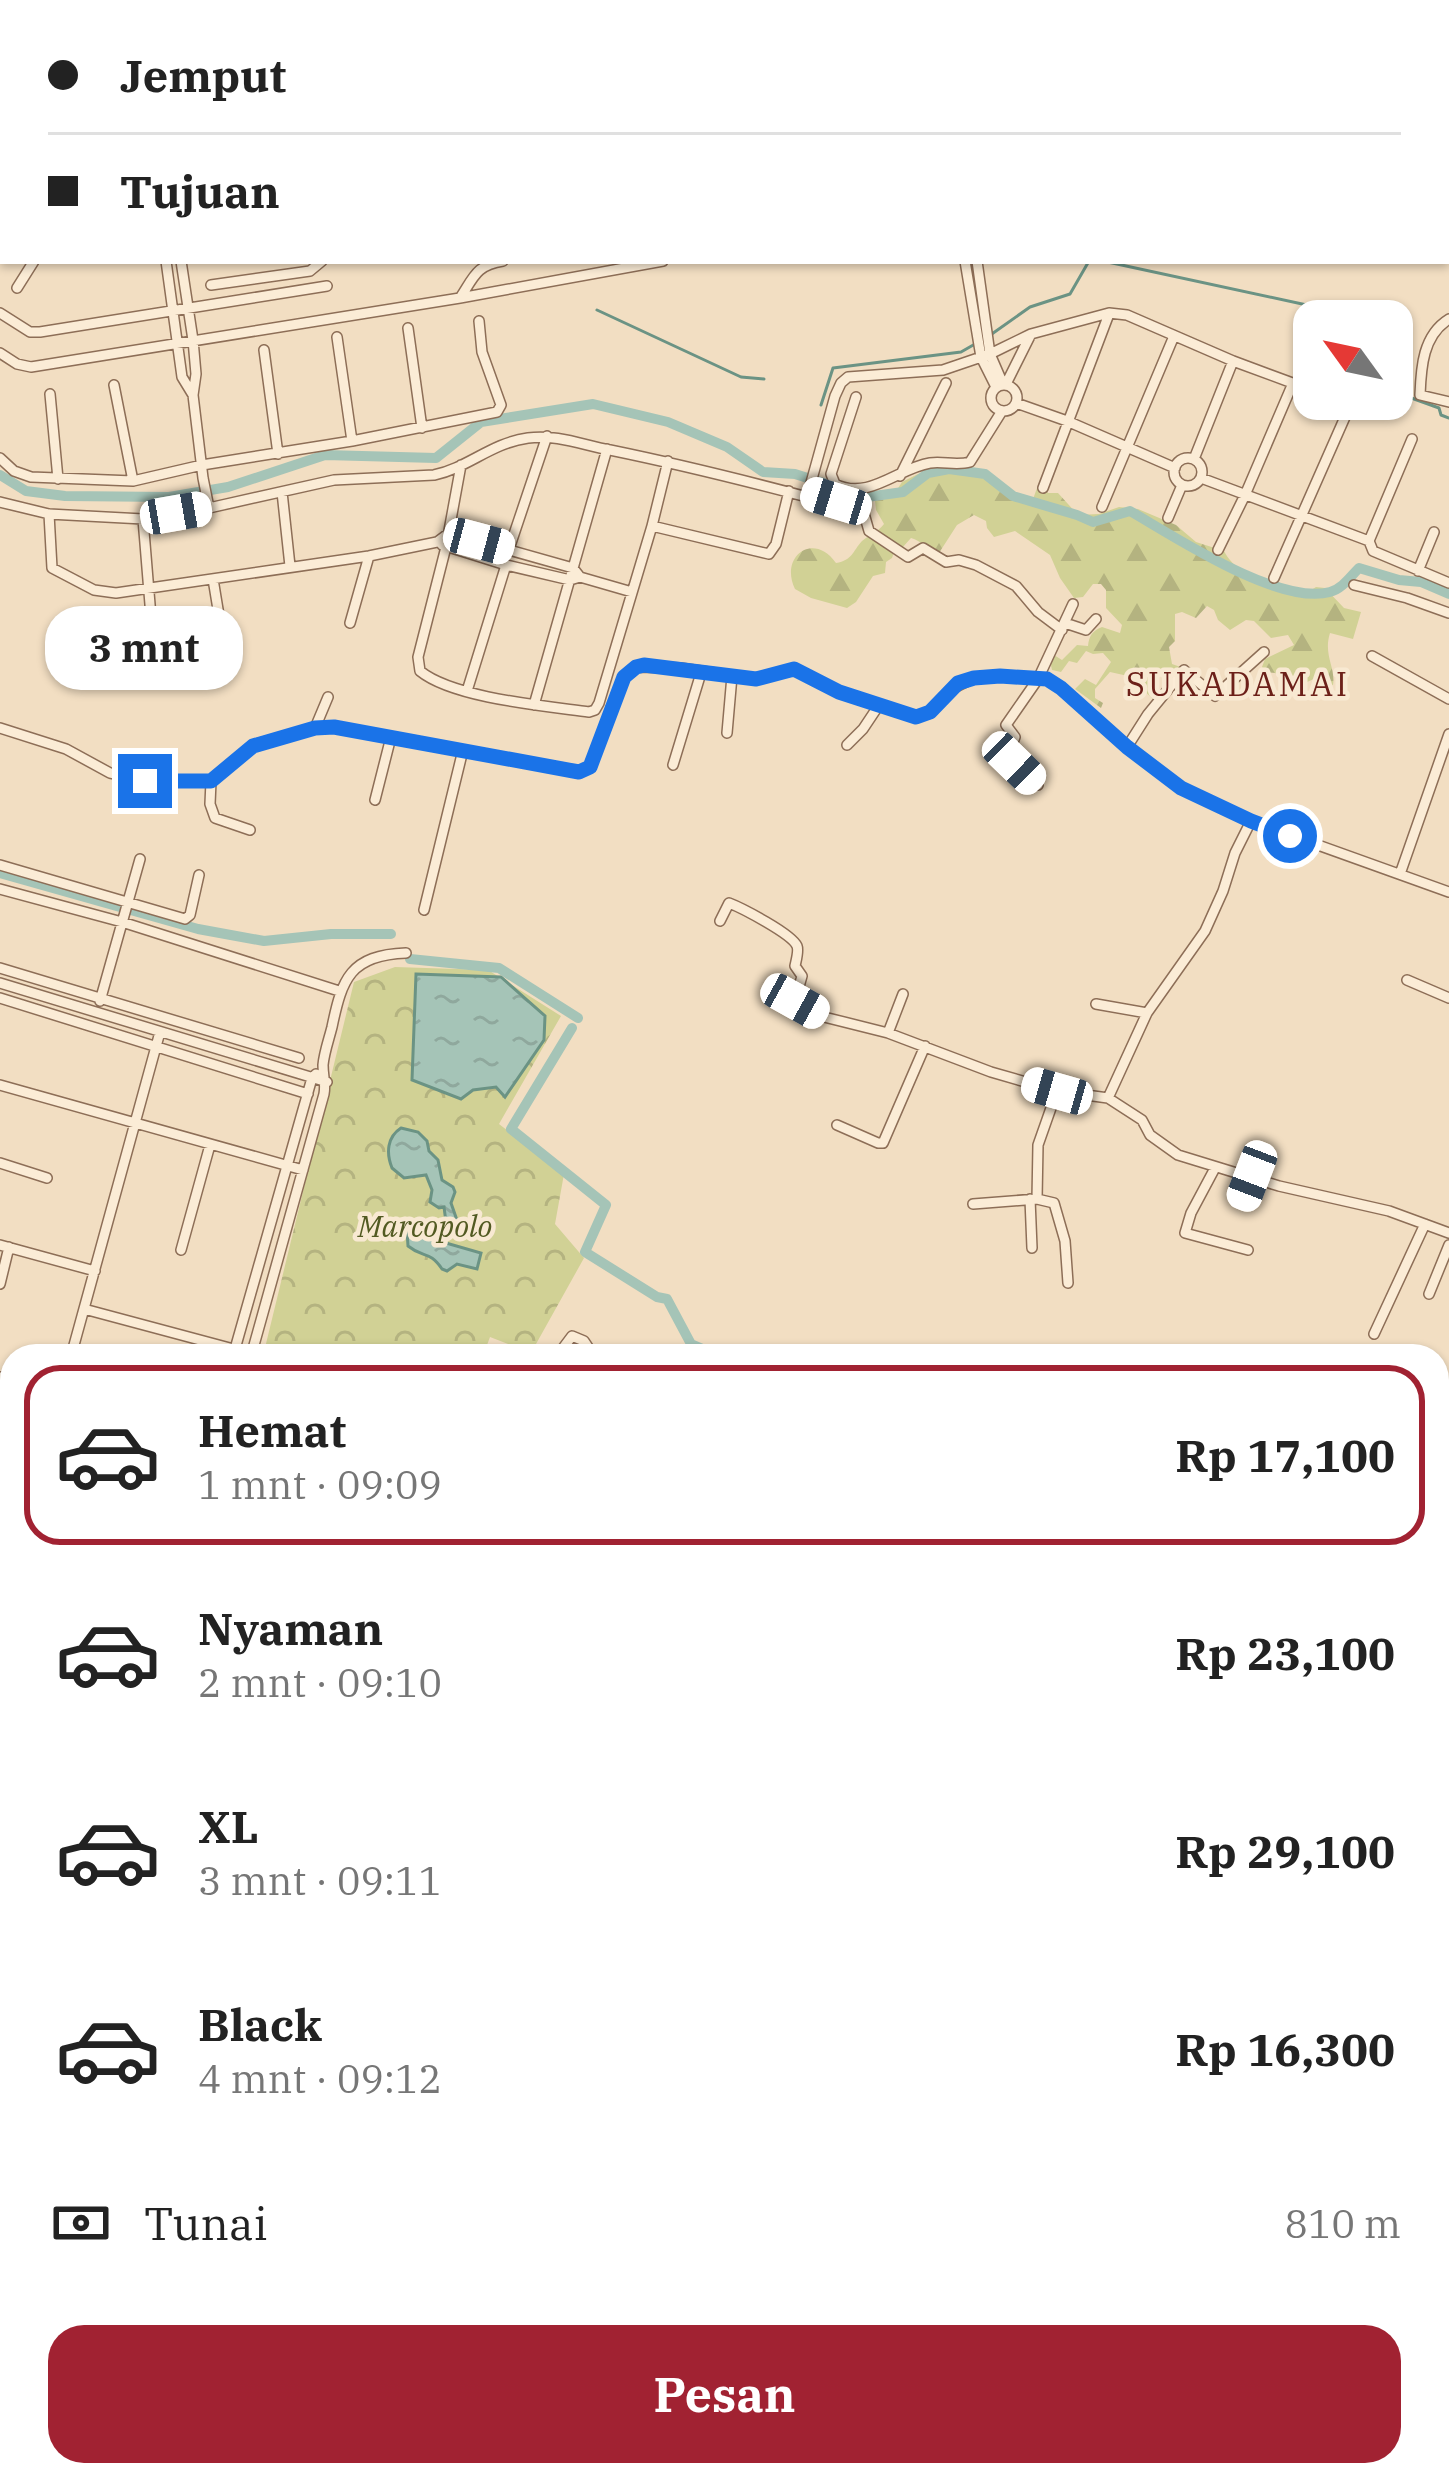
<!DOCTYPE html>
<html lang="id">
<meta charset="utf-8">
<style>
:root{--surface:#fff;--page:#f6f6f6;--text:#222;--muted:#767676;--line:#e0e0e0;--accent:#a12232}
body{margin:0;font-family:"IBM Plex Serif",serif;background:var(--page);color:var(--text);height:100vh;display:flex;flex-direction:column;font-size:45px;white-space:nowrap}
*{box-sizing:border-box;margin:0}
p{font-size:39px;color:var(--muted)}
.icon{flex:none;width:66px;height:66px;fill:none;stroke:currentColor;stroke-width:2;stroke-linecap:round;stroke-linejoin:round}
.map{position:relative;flex:1;overflow:hidden}
.sheet{position:absolute;left:0px;top:1344px;width:1449px;height:1143px;display:flex;flex-direction:column;background:var(--surface);border-radius:36px 36px 0 0;box-shadow:0 3px 9px #0004}
.sheet>*{flex:none}
.hud{position:absolute;left:0px;top:0px;width:1449px;height:264px;box-shadow:0 3px 9px #0004;display:grid;align-content:center;height:264px;padding:0 48px;background:var(--surface)}
.needle{width:78px;rotate:303deg}
.controls{position:absolute;left:1293px;top:300px;display:grid;gap:24px}
.controls a{display:grid;place-items:center;width:120px;height:120px;border-radius:24px;background:var(--surface);box-shadow:0 3px 9px #0004;font-size:60px}
.end{position:absolute;width:54px;height:54px;margin:-27px;border:15px solid #1a73e8;background:#fff;box-shadow:0 0 0 6px #fff}
.from{border-radius:50%}
.bubble{position:absolute;height:84px;border-radius:36px;background:var(--surface);box-shadow:0 3px 9px #0004;font-size:39px;font-weight:800;line-height:84px;text-align:center}
.car{position:absolute;width:36px;height:72px;margin:-36px -18px;border-radius:15px;box-shadow:0 0 9px 3px #0007;background:linear-gradient(#fff 24%,#345 0 40%,#fff 0 76%,#345 0 86%,#fff 0)}
.hud b{display:flex;align-items:center;gap:42px;height:114px;font-size:45px}
.hud b+b{border-top:3px solid var(--line)}
.hud i{width:30px;height:30px;background:var(--text)}
ul{padding:21px 0 0;list-style:none}
li{display:flex;align-items:center;gap:36px;height:180px;margin:0 24px 18px;padding:0 24px;border:6px solid transparent;border-radius:36px}
li div{flex:1}
li b{display:block;font-size:45px}
li em{font-style:normal;font-weight:800}
li.selected{border-color:var(--accent)}
li>.icon{width:108px;height:108px;stroke-width:1.5}
.pay{display:flex;align-items:center;gap:30px;height:132px;padding:0 48px;font-size:45px}
.pay p{margin-inline-start:auto}
.cta{display:flex;gap:24px;margin-top:auto;padding:24px 48px}
.cta a{flex:1;height:138px;border-radius:36px;background:var(--accent);color:#fff;font-size:48px;font-weight:800;line-height:138px;text-align:center}
.map>svg:first-child{display:block}
.forest{fill:url(#forest-firs)}
.park{fill:url(#park-crowns)}
.water{fill:url(#water-ripples);stroke:#6b9384;stroke-width:3}
.lines{fill:none;stroke-linecap:round;stroke-linejoin:round}
.stream{stroke:#6b9384;stroke-width:3}
.canal{stroke:#a5c4b7;stroke-width:10}
.street-casing{stroke:#8d6e57;stroke-width:12}
.street{stroke:#fbecd6;stroke-width:9}
.route{stroke:#1a73e8;stroke-width:15}
.labels{text-anchor:middle;stroke-width:9;stroke-linejoin:round;paint-order:stroke}
.park-label{font-size:30px;font-style:italic;fill:#525a22;stroke:#f8e9d2}
.neighbourhood-label{font-size:33px;letter-spacing:3px;fill:#6c2019;stroke:#f8e9d2}
</style>
<div class="map">
<svg width="1449" height="2486" viewBox="0 0 1449 2486">
<defs>
<pattern id="forest-firs" width="22" height="20" patternUnits="userSpaceOnUse" patternTransform="scale(3)"><rect width="22" height="20" fill="#d1d195"/><path d="M5 1l3.5 6h-7zM16 11l3.5 6h-7z" fill="#b4b380"/></pattern>
<pattern id="park-crowns" width="20" height="18" patternUnits="userSpaceOnUse" patternTransform="scale(3)"><rect width="20" height="18" fill="#d1d195"/><path d="M2 6a3 3 0 1 1 6 0M12 15a3 3 0 1 1 6 0" fill="none" stroke="#b4b380"/></pattern>
<pattern id="water-ripples" width="26" height="14" patternUnits="userSpaceOnUse" patternTransform="scale(3)"><rect width="26" height="14" fill="#a5c4b7"/><path d="M2 4q2-2 4 0t4 0M15 11q2-2 4 0t4 0" fill="none" stroke="#8fa89d"/></pattern>
</defs>
<rect width="100%" height="100%" fill="#f2dec2"/>
<!-- forest -->
<path class="forest" d="M 967,468 L 993,477 L 1003,493 L 1024,502 L 1033,499 L 1040,480 L 1048,493 L 1058,493 L 1078,515 L 1099,514 L 1119,507 L 1138,509 L 1176,525 L 1196,542 L 1224,551 C 1233,569 1258,585 1277,581 L 1300,597 L 1316,587 L 1325,588 L 1344,608 L 1361,612 L 1353,639 L 1330,633 C 1323,655 1336,668 1333,685 L 1320,689 L 1314,679 L 1307,682 L 1296,677 L 1290,681 L 1275,673 L 1266,672 L 1262,667 L 1265,659 L 1294,645 L 1288,635 L 1271,638 L 1254,621 L 1246,620 L 1230,630 L 1218,620 L 1214,610 L 1207,606 L 1196,618 L 1182,612 L 1175,614 L 1175,641 L 1169,647 L 1172,664 L 1189,670 L 1197,681 L 1195,688 L 1191,690 L 1171,682 L 1161,671 L 1152,680 L 1152,687 L 1157,695 L 1154,700 L 1128,676 L 1110,672 L 1095,689 L 1095,698 L 1103,703 L 1101,708 L 1075,689 L 1085,679 L 1096,685 L 1111,662 L 1103,653 L 1093,654 L 1086,651 L 1077,663 L 1069,661 L 1061,672 L 1052,670 L 1050,661 L 1054,655 L 1062,660 L 1077,645 L 1088,646 C 1089,636 1092,631 1102,627 L 1120,633 L 1122,625 L 1106,608 L 1106,590 L 1101,584 L 1093,584 L 1083,597 L 1074,598 L 1060,578 L 1050,555 L 1015,531 L 994,537 L 987,528 L 986,521 L 974,515 L 957,525 L 939,553 C 928,549 921,541 911,538 L 902,548 L 895,549 L 892,558 L 886,562 L 885,573 L 873,576 L 856,602 L 847,608 L 811,598 L 795,589 C 779,556 814,531 836,563 C 853,560 852,552 862,541 C 870,534 877,533 884,524 L 876,510 L 875,501 L 893,496 L 902,482 L 918,474 Z"/>
<!-- park -->
<path class="park" d="M 395,967 L 488,970 L 561,1016 L 499,1124 L 564,1174 L 555,1224 L 584,1258 L 531,1353 L 490,1337 L 483,1356 L 263,1356 L 354,982 Z"/>
<!-- water -->
<path class="water" d="M 416,974 L 501,977 L 545,1016 L 544,1040 L 505,1097 L 496,1087 L 473,1090 L 461,1099 L 412,1080 Z
M 401,1128 L 418,1132 L 427,1141 L 429,1151 L 438,1160 L 442,1180 L 453,1187 L 455,1192 L 451,1203 L 459,1226 L 446,1222 L 444,1207 L 439,1208 L 430,1202 L 432,1190 L 426,1175 L 404,1178 L 392,1168 C 386,1153 387,1137 401,1128 Z
M 419,1222 C 431,1224 435,1230 439,1241 L 481,1253 L 477,1269 L 457,1264 L 447,1271 L 442,1269 C 429,1250 424,1259 408,1246 L 407,1231 Z"/>
<g class="lines">
<!-- stream -->
<path class="stream" d="M 1103,261 L 1316,307 L 1302,344 L 1314,351
M 597,310 L 741,377 L 764,379
M 989,336 L 1030,307 L 1070,294 L 1089,261
M 1392,391 L 1439,408 L 1441,415 L 1449,418
M 821,405 L 833,368 L 961,352 L 975,344"/>
<!-- canal -->
<path class="canal" d="M 0,475 L 26,491 L 65,496 L 169,497 L 228,487 L 325,455 L 436,458 L 481,422 L 593,404 L 668,422 L 727,447 L 763,472 L 795,474 L 867,497 L 903,492 L 928,473 L 949,469 L 985,474 L 1013,496 L 1077,515 L 1093,522 L 1130,511 C 1175,537 1279,606 1330,592 C 1342,589 1350,577 1359,568 L 1399,580 L 1421,582 L 1449,594
M 0,873 L 198,929 L 264,941 L 331,934 L 391,934
M 410,959 L 499,968 L 578,1018
M 572,1028 L 511,1129 L 606,1205 L 585,1252 L 657,1297 L 667,1299 L 691,1344 L 719,1356
M 1437,1463 L 1449,1458"/>
<!-- street casing -->
<g class="street-casing">
<path id="street" d="M 413,0 L 416,3
M 580,0 L 581,3
M 649,0 L 649,3
M 717,0 L 717,3
M 776,0 L 777,3
M 838,0 L 839,3
M 922,0 L 922,3
M 936,0 L 936,3
M 1335,0 L 1336,3
M 1399,0 L 1400,3
M 83,3 L 85,0
M 159,3 L 160,0
M 178,3 L 180,0
M 228,3 L 230,0
M 453,3 L 468,0
M 523,3 L 536,0
M 996,3 L 998,0
M 1061,3 L 1062,0
M 1130,3 L 1131,0
M 1219,3 L 1220,0
M 0,6 L 3,0
M 1446,24 L 1449,23
M 1446,88 L 1449,87
M 0,102 L 3,103
M 1446,112 L 1449,111
M 1446,142 L 1449,141
M 0,193 L 3,195
M 166,261 L 182,377 L 193,395
M 181,261 L 193,340 L 196,374 L 193,395 L 203,478 L 209,508
M 965,261 L 981,357 L 996,387
M 977,261 L 990,354 L 1003,384
M 211,285 L 310,271 L 322,261
M 17,288 L 34,261
M 460,298 C 474,277 476,265 503,261
M 0,313 L 30,332 L 40,332 L 327,286
M 1449,319 C 1423,335 1421,367 1420,395 L 1449,402
M 408,328 L 422,428
M 337,337 L 352,441
M 264,350 L 278,454
M 0,353 L 17,364 L 31,367 L 460,298 L 663,261
M 1006,384 L 1031,334
M991 398a13 13 0 1 1 26 0a13 13 0 1 1-26 0Z
M 114,385 L 133,481
M 50,394 L 58,479
M 856,397 L 831,474 L 835,484 C 869,501 898,468 930,463 C 944,461 956,466 970,462 L 1002,411
M 1016,403 L 1067,421 L 1175,468
M 1412,439 L 1369,541 L 1373,551 L 1449,583
M 0,458 L 14,471 L 31,477 L 133,481 L 202,465 L 352,441 L 497,412 L 501,405 L 482,352 L 479,321
M1174 472a14 14 0 1 1 28 0a14 14 0 1 1-28 0Z
M 1194,459 L 1233,361
M 461,465 L 446,547 L 418,657 L 420,671 C 453,698 545,706 589,712 L 595,710 L 599,703 L 652,526 L 668,461
M 900,476 L 946,383
M 1201,478 L 1369,541
M 1043,488 L 1109,314
M 282,492 L 290,566
M 807,497 L 835,396 L 841,383 L 848,377 L 943,370 L 990,354 L 1031,334 L 1109,313 L 1127,315 L 1233,361 L 1314,391
M 825,498 L 863,510 L 869,531 L 908,557 L 923,548 L 946,562 L 959,560 L 976,565 L 1016,586 L 1038,612 L 1062,630
M 0,502 L 49,514 L 143,519 L 209,508 L 334,480 L 434,475 C 468,468 491,443 528,438 C 556,434 583,445 610,450 C 683,465 755,483 826,502
M 1102,507 L 1174,336
M 49,514 L 52,568 L 94,590 L 116,593 L 369,556 L 437,542 L 449,533 L 573,568 L 580,577
M 1168,518 L 1182,485
M 143,519 L 153,641
M 652,526 L 769,554 L 776,544 L 789,491
M 442,545 L 506,565 L 570,580 L 580,577 L 632,592
M 509,549 L 547,436
M 1218,550 L 1245,495 L 1293,383
M 1418,571 L 1434,532
M 1274,578 L 1349,408 L 1347,402 L 1338,399
M 213,579 L 225,652
M 1354,585 L 1407,598 L 1449,613
M 350,623 L 369,556
M 1065,623 L 1086,630 L 1096,619
M 1372,656 L 1449,699
M 467,691 L 506,565
M 534,705 L 607,449
M 0,728 L 66,749 L 110,773 L 145,780 L 187,782 L 211,781 L 253,745 L 315,728 L 334,727 L 579,772 L 590,767 L 624,677 L 636,667 L 680,668 L 756,679 L 794,669 L 840,692 L 916,717 L 930,713 L 950,690 L 974,678 L 1000,676 L 1047,679 L 1061,688 L 1127,747 L 1181,788 L 1251,821 L 1449,892
M 315,728 L 328,697
M 727,733 L 732,676
M 847,745 L 863,729 L 879,705
M 1127,747 L 1148,714 L 1184,670 L 1215,696 L 1264,652
M 673,765 L 701,673
M 211,781 L 210,804 L 215,818 L 250,830
M 1038,785 L 1010,760 L 1009,753 L 1015,737 L 1006,725 L 1038,679 L 1073,604
M 375,800 L 391,737
M 0,865 L 185,919 L 190,915 L 199,875
M 1400,874 L 1449,734
M 0,889 L 122,922 L 339,991
M 424,910 L 463,750
M 720,921 L 729,903 C 742,908 792,934 797,946 C 799,951 796,961 795,966 L 802,976 L 795,1001 L 824,1017 L 888,1033 L 991,1072 L 1057,1091 L 1108,1098 L 1142,1120 L 1150,1135 L 1178,1155 L 1279,1186 L 1389,1211 L 1449,1233
M 0,968 L 299,1058
M 1407,980 L 1449,998
M 0,983 L 327,1082
M 0,998 L 308,1094
M 100,1001 L 140,859
M 1096,1004 L 1147,1013
M 888,1033 L 903,994
M 0,1085 L 303,1170
M 1057,1091 L 1038,1145 L 1037,1199 L 1054,1203 L 1065,1241 L 1068,1283
M 1108,1098 L 1147,1013 L 1205,931 L 1223,891 L 1235,853 L 1251,821
M 837,1125 L 878,1143 L 883,1143 L 925,1046
M 0,1163 L 47,1178
M 1215,1168 L 1191,1213 L 1185,1233 L 1248,1250
M 1030,1199 L 1032,1248
M 1242,1203 L 1252,1176
M 973,1204 L 1037,1199
M 0,1245 L 95,1271
M 181,1250 L 210,1145
M 0,1284 L 9,1247
M 1429,1294 L 1449,1245
M 84,1309 L 241,1351
M 1374,1334 L 1425,1224
M 71,1356 L 160,1032
M 233,1356 L 312,1078 L 316,1074
M 251,1356 L 324,1094 C 326,1083 323,1076 323,1065 C 324,1053 329,1039 332,1027 C 342,979 350,955 406,953
M 557,1356 L 572,1336 L 584,1341 L 594,1356
M 0,1377 L 12,1380
M 1437,1390 L 1449,1393
M 1437,1425 L 1449,1427
M 0,1463 L 12,1466
M 0,1549 L 12,1550
M 1437,1587 L 1449,1560
M 1437,1781 L 1449,1786
M 1437,1839 L 1449,1845
M 1437,1916 L 1449,1921
M 0,1955 L 12,1946
M 1437,2004 L 1449,2009
M 0,2027 L 12,2038
M 1437,2054 L 1445,2037
M 1437,2118 L 1449,2123
M 0,2152 L 12,2136
M 1437,2175 L 1449,2179
M 1437,2216 L 1449,2221
M 0,2268 L 12,2283
M 1437,2296 L 1449,2300
M 145,2486 L 151,2475"/>
</g>
<!-- street -->
<use href="#street" class="street"/>
</g>
<g class="lines">
<!-- route -->
<path class="route" d="M 145,781 L 211,781 L 253,746 L 315,728 L 334,727 L 579,772 L 590,767 L 624,677 L 636,667 L 644,665 L 756,679 L 794,669 L 839,692 L 916,717 L 930,712 L 958,683 L 974,678 L 1000,676 L 1047,679 L 1061,688 L 1127,747 L 1181,788 L 1251,821 L 1290,836"/>
</g>
<g class="labels">
<!-- park labels -->
<g class="park-label">
<text x="425" y="1237">Marcopolo</text>
</g>
<!-- neighbourhood labels -->
<g class="neighbourhood-label">
<text x="1238" y="696">SUKADAMAI</text>
</g>
</g>
</svg>
<div class="controls">
<a><svg class="needle" viewBox="-14 -14 28 28"><path d="M0-13l5 13h-10z" fill="#e53935"/><path d="M0 13l5-13h-10z" fill="#767676"/></svg></a>
</div>
<i class="end from" style="left:1290px;top:836px"></i>
<i class="end" style="left:145px;top:781px"></i>
<div class="bubble" style="left:45px;top:606px;width:198px">3 mnt</div>
<i class="car" style="left:836px;top:501px;rotate:287deg"></i>
<i class="car" style="left:176px;top:513px;rotate:80deg"></i>
<i class="car" style="left:479px;top:541px;rotate:105deg"></i>
<i class="car" style="left:1014px;top:763px;rotate:134deg"></i>
<i class="car" style="left:795px;top:1001px;rotate:119deg"></i>
<i class="car" style="left:1057px;top:1091px;rotate:286deg"></i>
<i class="car" style="left:1252px;top:1176px;rotate:201deg"></i>
<div class="hud">
<b><i class="from"></i>Jemput</b>
<b><i></i>Tujuan</b>
</div>
<section class="sheet">
<ul>
<li class="selected"><svg class="icon" aria-label="car" viewBox="0 0 24 24"><path d="M5 17H2v-5l4-1 3-4h7l3 4 3 1v5h-3M9 17h6M6 11h13"/><circle cx="7" cy="17" r="2"/><circle cx="17" cy="17" r="2"/></svg><div><b>Hemat</b><p>1 mnt · 09:09</p></div><em>Rp 17,100</em></li>
<li><svg class="icon" aria-label="car" viewBox="0 0 24 24"><path d="M5 17H2v-5l4-1 3-4h7l3 4 3 1v5h-3M9 17h6M6 11h13"/><circle cx="7" cy="17" r="2"/><circle cx="17" cy="17" r="2"/></svg><div><b>Nyaman</b><p>2 mnt · 09:10</p></div><em>Rp 23,100</em></li>
<li><svg class="icon" aria-label="car" viewBox="0 0 24 24"><path d="M5 17H2v-5l4-1 3-4h7l3 4 3 1v5h-3M9 17h6M6 11h13"/><circle cx="7" cy="17" r="2"/><circle cx="17" cy="17" r="2"/></svg><div><b>XL</b><p>3 mnt · 09:11</p></div><em>Rp 29,100</em></li>
<li><svg class="icon" aria-label="car" viewBox="0 0 24 24"><path d="M5 17H2v-5l4-1 3-4h7l3 4 3 1v5h-3M9 17h6M6 11h13"/><circle cx="7" cy="17" r="2"/><circle cx="17" cy="17" r="2"/></svg><div><b>Black</b><p>4 mnt · 09:12</p></div><em>Rp 16,300</em></li>
</ul>
<div class="pay"><svg class="icon" aria-label="cash" viewBox="0 0 24 24"><path d="M3 7h18v10H3z"/><circle cx="12" cy="12" r="2"/></svg>Tunai<p>810 m</p></div>
<div class="cta"><a>Pesan</a></div>
</section>
</div>
